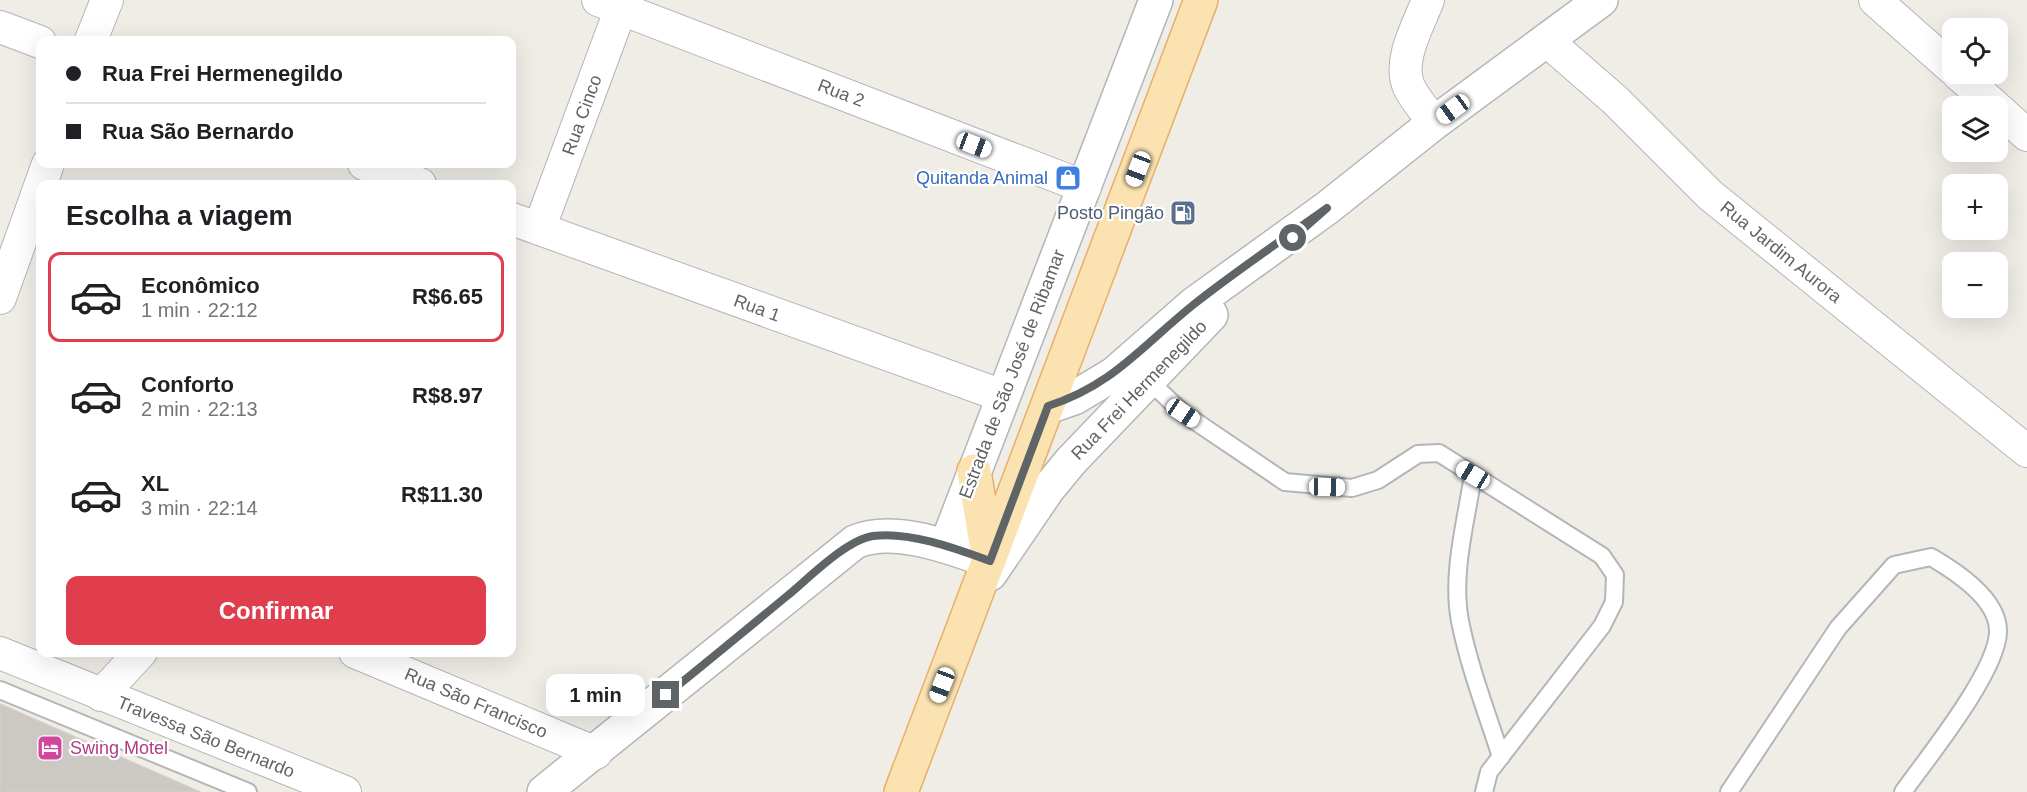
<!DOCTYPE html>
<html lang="pt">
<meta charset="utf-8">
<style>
:root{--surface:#fff;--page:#f2f2f2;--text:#202124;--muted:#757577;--line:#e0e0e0;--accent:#e03d4d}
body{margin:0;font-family:Helvetica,sans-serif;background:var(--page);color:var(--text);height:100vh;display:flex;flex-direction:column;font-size:22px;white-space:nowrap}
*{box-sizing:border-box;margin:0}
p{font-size:20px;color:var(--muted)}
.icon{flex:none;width:33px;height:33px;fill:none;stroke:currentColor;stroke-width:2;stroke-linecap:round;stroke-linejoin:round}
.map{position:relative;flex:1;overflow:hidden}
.details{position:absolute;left:36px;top:180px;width:480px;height:477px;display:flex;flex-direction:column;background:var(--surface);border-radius:12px;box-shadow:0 6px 24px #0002}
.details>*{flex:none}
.banner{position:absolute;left:36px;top:36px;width:480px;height:132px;border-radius:12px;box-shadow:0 6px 24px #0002;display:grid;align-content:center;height:132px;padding:0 30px;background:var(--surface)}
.buttons{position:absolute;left:1942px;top:18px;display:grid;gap:12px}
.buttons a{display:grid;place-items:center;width:66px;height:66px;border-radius:12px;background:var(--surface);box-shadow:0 6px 24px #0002;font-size:30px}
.end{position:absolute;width:27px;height:27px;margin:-14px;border:8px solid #5f6467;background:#fff;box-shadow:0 0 0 3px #fff}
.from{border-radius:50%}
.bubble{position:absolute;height:42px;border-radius:12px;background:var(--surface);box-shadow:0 6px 24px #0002;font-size:20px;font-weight:700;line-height:42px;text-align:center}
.car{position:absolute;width:18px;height:36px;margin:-18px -9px;border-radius:8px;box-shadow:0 0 4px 2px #0007;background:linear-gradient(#fff 24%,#345 0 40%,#fff 0 76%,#345 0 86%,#fff 0)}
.banner b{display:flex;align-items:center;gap:21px;height:57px;font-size:22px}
.banner b+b{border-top:2px solid var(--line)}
.banner i{width:15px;height:15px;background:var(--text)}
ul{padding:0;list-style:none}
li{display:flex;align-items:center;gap:18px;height:90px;margin:0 12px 9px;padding:0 18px;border:3px solid transparent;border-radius:12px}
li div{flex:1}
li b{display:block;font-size:22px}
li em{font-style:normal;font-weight:700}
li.selected{border-color:var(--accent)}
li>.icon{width:54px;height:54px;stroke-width:1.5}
h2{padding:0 30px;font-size:27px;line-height:72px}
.primary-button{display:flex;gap:12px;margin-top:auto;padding:12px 30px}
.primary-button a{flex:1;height:69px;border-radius:12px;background:var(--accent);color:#fff;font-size:24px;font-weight:700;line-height:69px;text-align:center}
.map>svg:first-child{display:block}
.building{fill:#ccc8c4;stroke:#d4cdc6;stroke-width:1.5}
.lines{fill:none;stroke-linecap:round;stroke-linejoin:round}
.service-casing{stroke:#b2b6b9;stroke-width:20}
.minor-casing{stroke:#b2b6b9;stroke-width:34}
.tertiary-casing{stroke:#b2b6b9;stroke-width:36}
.primary-casing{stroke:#eaae66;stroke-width:36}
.service{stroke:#fff;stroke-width:16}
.minor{stroke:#fff;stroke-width:32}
.tertiary{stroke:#fff;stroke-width:33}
.primary{stroke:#fbe2b1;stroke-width:33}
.route{stroke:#5f6467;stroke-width:8}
.labels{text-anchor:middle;stroke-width:4.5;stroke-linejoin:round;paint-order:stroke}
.street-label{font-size:18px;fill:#5f6467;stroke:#fff}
.shop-label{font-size:18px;fill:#366cbe;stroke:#fff;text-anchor:end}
.service-label{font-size:18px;fill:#4e5e75;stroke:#fff;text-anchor:end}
.hotel-label{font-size:18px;fill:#b23c85;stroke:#fff;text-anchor:start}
</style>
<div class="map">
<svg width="2027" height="792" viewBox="0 0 2027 792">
<rect width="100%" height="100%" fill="#f0ede7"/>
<!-- building -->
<path class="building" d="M 0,704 L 200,792 L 0,792 Z"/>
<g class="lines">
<!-- service casing -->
<g class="service-casing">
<path id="service" d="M 1147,379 L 1183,413 L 1285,482 L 1352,488 L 1378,480 L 1418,454 L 1439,453 L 1602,556 L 1615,575 L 1614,602 L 1602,626 L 1489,772 L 1484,792
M 1473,475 C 1466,522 1451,574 1460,621 C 1469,667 1487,713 1501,757
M 0,690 L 248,792
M 1729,792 L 1838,628 L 1894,565 L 1931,557 C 1955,571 1999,599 1998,632 C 1997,672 1928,757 1903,792"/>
</g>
<!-- minor casing -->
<g class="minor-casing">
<path id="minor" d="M 598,0 L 1085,187
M 1428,0 C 1419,24 1397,61 1409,87 C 1415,100 1426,111 1434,123
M 1875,0 L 1953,69
M 0,27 L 40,42
M 91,40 L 107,0
M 1546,40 L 1615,100 L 1710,195 L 2027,451
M 1958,74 L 1995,106
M 1998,109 L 2027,135
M 364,164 L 420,184
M 512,219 L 1003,396
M 539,229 L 624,0
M 0,298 L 48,164
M 355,652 L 596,753
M 0,653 L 345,792
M 101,695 L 141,652"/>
</g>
<!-- tertiary casing -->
<g class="tertiary-casing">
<path id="tertiary" d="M 1048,407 L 1074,398 L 1114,374 L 1194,304 L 1327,208 L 1434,123 L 1601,0
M 946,546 L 1156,0
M 990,574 L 1048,489 L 1071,461 L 1211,315
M 544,792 L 855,542 C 894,525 952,548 989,561"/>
</g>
<!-- primary casing -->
<g class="primary-casing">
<path id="primary" d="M 974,471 L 989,561
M 901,792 L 1201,0"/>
</g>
<!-- service -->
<use href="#service" class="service"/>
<!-- minor -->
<use href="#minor" class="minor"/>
<!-- tertiary -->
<use href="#tertiary" class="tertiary"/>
<!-- primary -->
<use href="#primary" class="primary"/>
</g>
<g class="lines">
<!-- route -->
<path class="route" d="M 666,695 C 707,662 747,629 787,596 C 809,578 846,540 873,536 C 909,531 957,549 990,561 L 1048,406 C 1112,386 1142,346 1193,305 C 1236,271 1282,240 1327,208 L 1293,238"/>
</g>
<!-- icons -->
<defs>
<g id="shop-square" transform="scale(1.35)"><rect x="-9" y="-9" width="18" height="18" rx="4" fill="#3f7fe0" stroke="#fff"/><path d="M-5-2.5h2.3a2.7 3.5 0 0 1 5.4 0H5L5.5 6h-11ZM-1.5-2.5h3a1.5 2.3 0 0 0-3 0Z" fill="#fff"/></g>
<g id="fuel-square" transform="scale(1.35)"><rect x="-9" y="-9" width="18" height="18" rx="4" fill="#5c6f8a" stroke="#fff"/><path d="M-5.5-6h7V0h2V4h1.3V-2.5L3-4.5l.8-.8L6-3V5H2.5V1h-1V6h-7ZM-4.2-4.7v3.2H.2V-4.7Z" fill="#fff"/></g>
<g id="hotel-square" transform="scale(1.35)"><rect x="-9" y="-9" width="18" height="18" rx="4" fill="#d1479c" stroke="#fff"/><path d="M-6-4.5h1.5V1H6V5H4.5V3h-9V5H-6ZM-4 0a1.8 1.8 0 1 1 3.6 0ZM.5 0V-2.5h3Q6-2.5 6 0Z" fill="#fff"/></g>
</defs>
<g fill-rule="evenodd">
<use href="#shop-square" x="1068" y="178"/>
<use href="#fuel-square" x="1183" y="213"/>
<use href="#hotel-square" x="50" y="748"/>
</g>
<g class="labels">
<!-- street labels -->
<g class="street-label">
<text transform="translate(841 93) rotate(21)" y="6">Rua 2</text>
<text transform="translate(582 115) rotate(-70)" y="6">Rua Cinco</text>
<text transform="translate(1781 252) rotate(39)" y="6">Rua Jardim Aurora</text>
<text transform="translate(757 308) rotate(20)" y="6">Rua 1</text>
<text transform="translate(1012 374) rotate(-69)" y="6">Estrada de São José de Ribamar</text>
<text transform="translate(1139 390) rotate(-46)" y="6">Rua Frei Hermenegildo</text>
<text transform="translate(476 703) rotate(23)" y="6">Rua São Francisco</text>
<text transform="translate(206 737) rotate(22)" y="6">Travessa São Bernardo</text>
</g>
<!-- shop labels -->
<g class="shop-label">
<text x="1048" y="184">Quitanda Animal</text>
</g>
<!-- service labels -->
<g class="service-label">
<text x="1164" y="219">Posto Pingão</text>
</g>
<!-- hotel labels -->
<g class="hotel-label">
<text x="70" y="754">Swing Motel</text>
</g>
</g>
</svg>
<div class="buttons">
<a><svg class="icon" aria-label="locate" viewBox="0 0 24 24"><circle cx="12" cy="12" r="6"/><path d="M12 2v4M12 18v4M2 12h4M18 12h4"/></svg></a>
<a><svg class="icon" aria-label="layers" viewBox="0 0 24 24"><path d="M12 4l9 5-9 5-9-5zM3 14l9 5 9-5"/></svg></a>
<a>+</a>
<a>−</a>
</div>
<i class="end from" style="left:1293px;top:238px"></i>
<i class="end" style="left:666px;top:695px"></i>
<div class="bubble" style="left:546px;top:674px;width:99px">1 min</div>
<i class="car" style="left:1453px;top:109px;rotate:234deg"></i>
<i class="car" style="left:974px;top:145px;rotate:111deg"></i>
<i class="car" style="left:1138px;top:169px;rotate:201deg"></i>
<i class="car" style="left:1183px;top:413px;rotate:124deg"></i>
<i class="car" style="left:1473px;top:475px;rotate:301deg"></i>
<i class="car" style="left:1327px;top:487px;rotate:91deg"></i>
<i class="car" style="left:942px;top:685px;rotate:201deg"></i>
<div class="banner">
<b><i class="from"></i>Rua Frei Hermenegildo</b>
<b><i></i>Rua São Bernardo</b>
</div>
<section class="details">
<h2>Escolha a viagem</h2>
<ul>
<li class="selected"><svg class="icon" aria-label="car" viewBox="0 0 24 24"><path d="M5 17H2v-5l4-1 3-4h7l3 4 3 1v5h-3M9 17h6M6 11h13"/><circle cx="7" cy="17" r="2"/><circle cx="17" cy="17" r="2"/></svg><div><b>Econômico</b><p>1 min · 22:12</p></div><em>R$6.65</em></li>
<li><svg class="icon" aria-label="car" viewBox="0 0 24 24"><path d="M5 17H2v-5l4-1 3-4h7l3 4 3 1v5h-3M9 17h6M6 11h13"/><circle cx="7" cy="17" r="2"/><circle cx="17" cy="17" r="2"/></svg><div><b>Conforto</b><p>2 min · 22:13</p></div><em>R$8.97</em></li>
<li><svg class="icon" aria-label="car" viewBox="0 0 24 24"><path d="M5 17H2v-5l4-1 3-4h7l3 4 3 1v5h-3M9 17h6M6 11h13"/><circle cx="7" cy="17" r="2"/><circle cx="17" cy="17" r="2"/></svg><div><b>XL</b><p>3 min · 22:14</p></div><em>R$11.30</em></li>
</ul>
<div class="primary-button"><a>Confirmar</a></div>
</section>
</div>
